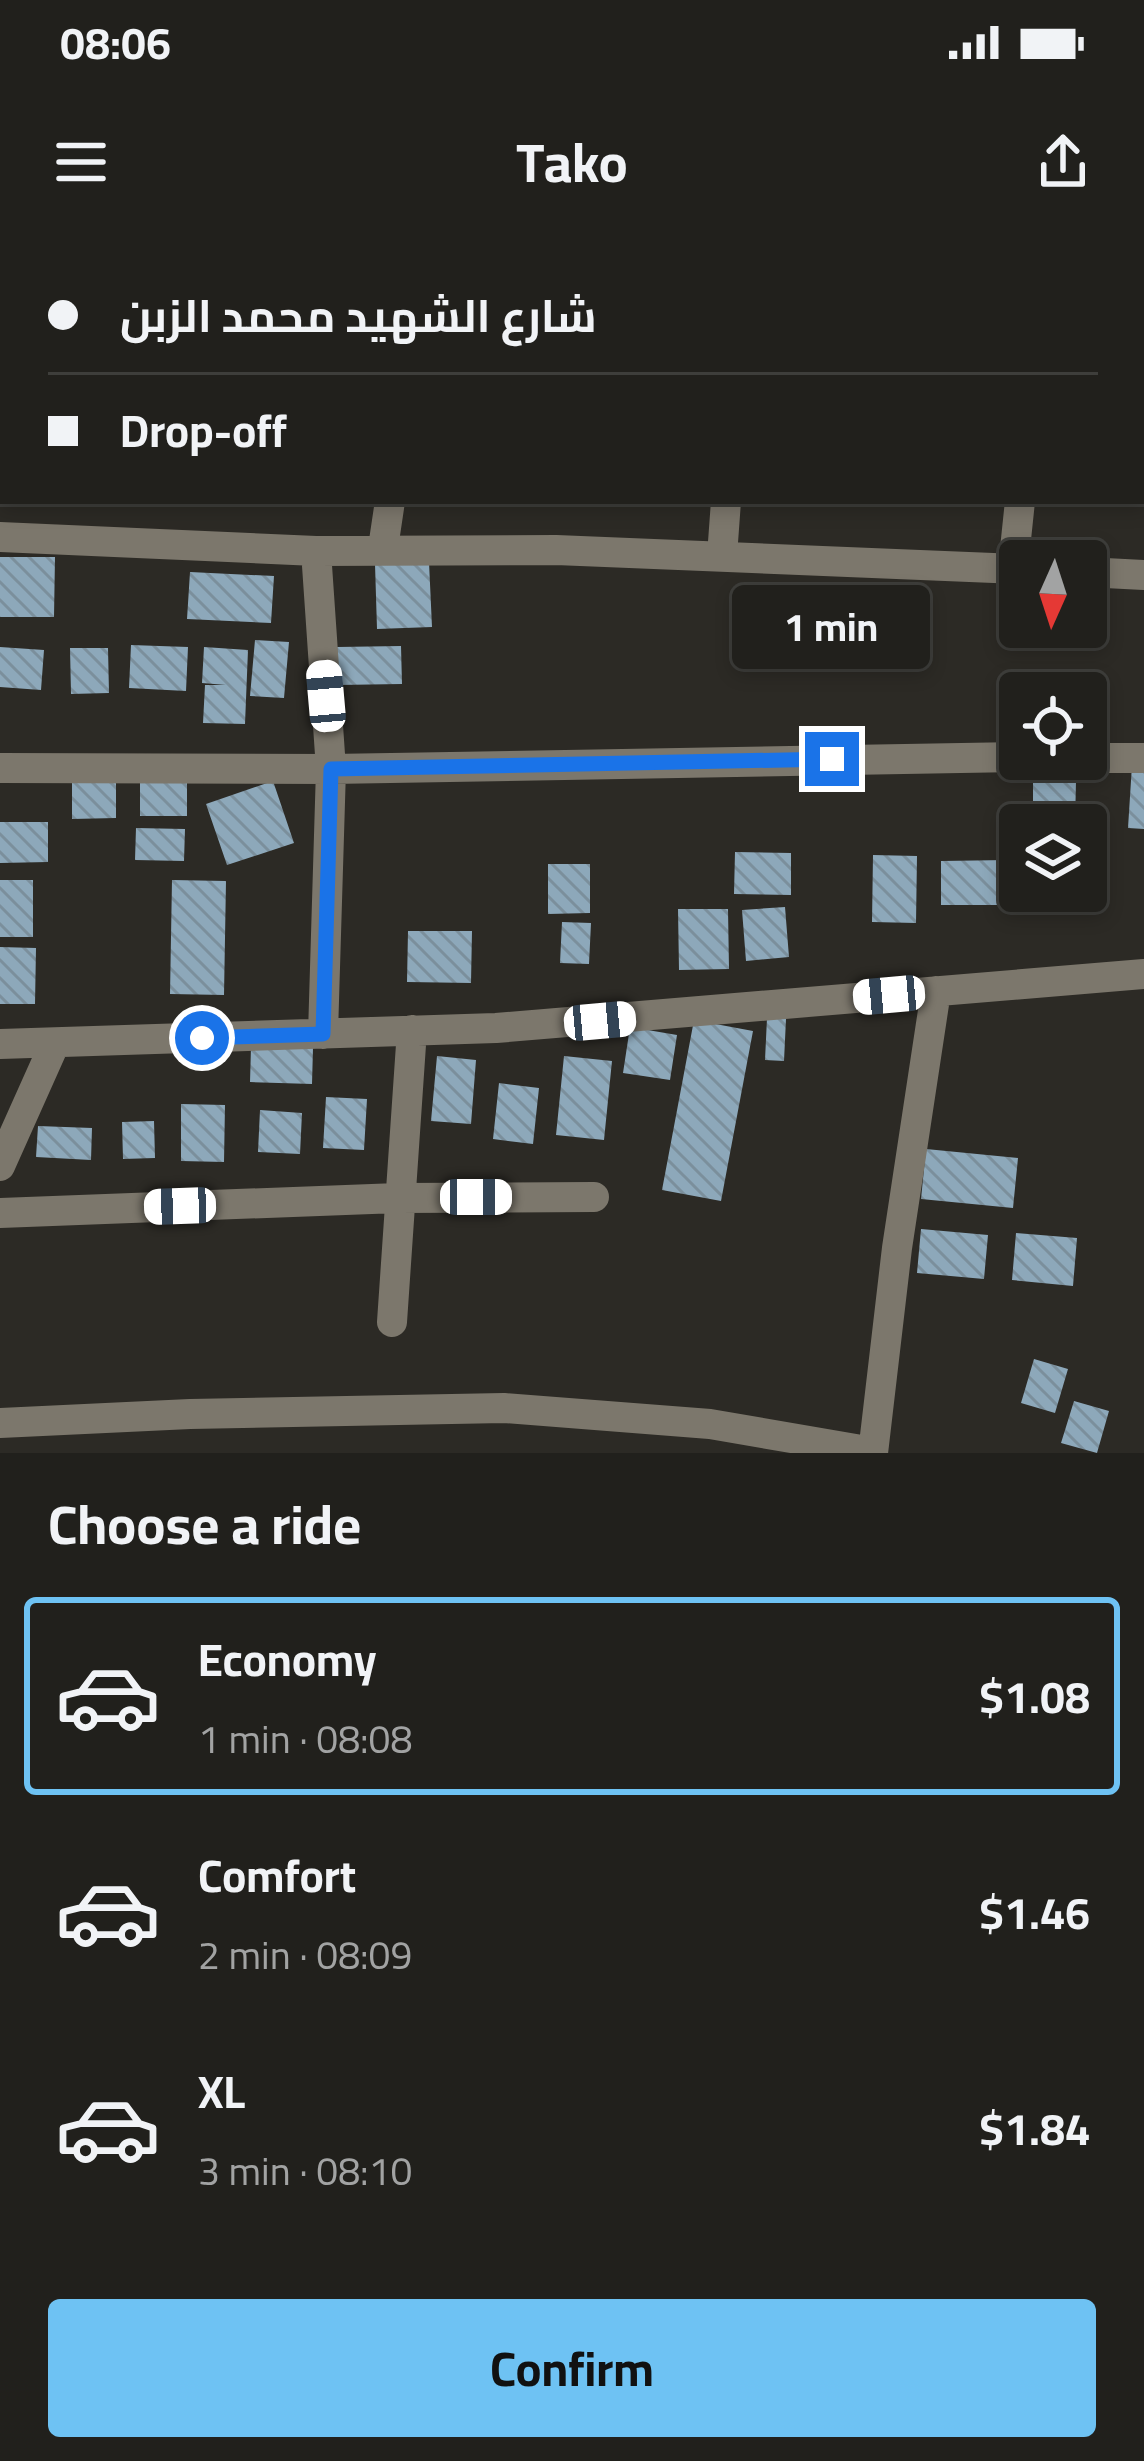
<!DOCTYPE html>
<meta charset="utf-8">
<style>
:root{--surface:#21201c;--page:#2d2d29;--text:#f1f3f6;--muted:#a2a3a3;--line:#3e3e3b;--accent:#6ec2f3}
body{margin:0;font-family:Georgia,Cairo,serif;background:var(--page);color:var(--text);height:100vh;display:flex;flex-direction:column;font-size:45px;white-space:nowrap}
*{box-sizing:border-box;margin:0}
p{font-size:39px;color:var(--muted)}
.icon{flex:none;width:66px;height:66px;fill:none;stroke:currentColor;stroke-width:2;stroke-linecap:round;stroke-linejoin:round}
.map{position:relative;height:1213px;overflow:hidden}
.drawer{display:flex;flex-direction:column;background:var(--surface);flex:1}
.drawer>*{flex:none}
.banner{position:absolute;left:0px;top:0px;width:1146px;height:264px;box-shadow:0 6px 18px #0003,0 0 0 3px var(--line);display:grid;align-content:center;height:264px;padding:0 48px;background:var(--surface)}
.needle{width:78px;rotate:183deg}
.buttons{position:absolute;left:999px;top:300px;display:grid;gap:24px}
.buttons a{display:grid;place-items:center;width:108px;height:108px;border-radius:12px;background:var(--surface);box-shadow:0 6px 18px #0003,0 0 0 3px var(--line);font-size:60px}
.end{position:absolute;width:54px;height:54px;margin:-27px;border:15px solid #1a73e8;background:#fff;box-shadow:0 0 0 6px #fff}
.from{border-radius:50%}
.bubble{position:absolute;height:84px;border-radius:12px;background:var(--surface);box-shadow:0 6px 18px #0003,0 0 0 3px var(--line);font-size:39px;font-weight:700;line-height:84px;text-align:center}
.car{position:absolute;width:36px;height:72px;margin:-36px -18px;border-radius:15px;box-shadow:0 0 9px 3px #0007;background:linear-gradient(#fff 24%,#345 0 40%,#fff 0 76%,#345 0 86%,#fff 0)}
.banner b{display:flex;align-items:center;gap:42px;height:114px;font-size:45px}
.banner b+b{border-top:3px solid var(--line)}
.banner i{width:30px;height:30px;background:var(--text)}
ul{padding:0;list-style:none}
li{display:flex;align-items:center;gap:36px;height:198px;margin:0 24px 18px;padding:0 24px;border:6px solid transparent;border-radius:12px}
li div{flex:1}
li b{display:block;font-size:45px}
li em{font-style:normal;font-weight:700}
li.current{border-color:var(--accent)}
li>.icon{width:108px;height:108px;stroke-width:1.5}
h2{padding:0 48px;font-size:54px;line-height:144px}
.primary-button{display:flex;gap:24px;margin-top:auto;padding:24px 48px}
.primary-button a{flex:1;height:138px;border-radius:12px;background:var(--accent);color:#111;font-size:48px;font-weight:700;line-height:138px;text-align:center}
.status{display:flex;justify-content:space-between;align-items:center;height:84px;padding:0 60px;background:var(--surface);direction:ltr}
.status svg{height:33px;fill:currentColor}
header{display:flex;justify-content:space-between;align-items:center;height:156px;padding:0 48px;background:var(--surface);font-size:54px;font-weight:700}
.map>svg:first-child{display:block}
.building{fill:url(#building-back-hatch)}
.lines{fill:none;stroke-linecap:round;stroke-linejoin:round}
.minor{stroke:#7c776c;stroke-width:30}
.route{stroke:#1a73e8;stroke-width:15}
</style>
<div class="status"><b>08:06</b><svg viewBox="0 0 49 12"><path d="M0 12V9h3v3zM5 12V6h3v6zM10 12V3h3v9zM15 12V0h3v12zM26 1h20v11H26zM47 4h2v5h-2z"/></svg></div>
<header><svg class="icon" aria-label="menu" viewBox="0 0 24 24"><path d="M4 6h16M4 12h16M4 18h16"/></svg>Tako<svg class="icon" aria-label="share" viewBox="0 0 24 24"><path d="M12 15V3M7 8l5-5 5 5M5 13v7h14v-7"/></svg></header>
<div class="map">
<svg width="1144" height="1213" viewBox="0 0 1144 1213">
<defs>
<pattern id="building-back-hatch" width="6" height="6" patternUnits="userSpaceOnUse" patternTransform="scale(3)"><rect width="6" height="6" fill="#8da8ba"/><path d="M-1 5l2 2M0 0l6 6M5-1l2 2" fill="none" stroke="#7b8f9c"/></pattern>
</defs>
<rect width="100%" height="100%" fill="#2c2a25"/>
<!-- building -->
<path class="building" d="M 0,317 L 55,317 L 54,377 L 0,377 Z
M 429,322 L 432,387 L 377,389 L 375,324 Z
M 190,332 L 274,336 L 271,383 L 187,379 Z
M 255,400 L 289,402 L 284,458 L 250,456 Z
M 131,405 L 188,407 L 186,451 L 129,448 Z
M 401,406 L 402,444 L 338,445 L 337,407 Z
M 0,407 L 44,410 L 41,450 L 0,447 Z
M 204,407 L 248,410 L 245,484 L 203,483 L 205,445 L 226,445 L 202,443 Z
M 70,408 L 108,408 L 109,453 L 71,454 Z
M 1132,525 L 1144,526 L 1144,589 L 1128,588 Z
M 140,538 L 187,538 L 187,576 L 140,576 Z
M 273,541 L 294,603 L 227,625 L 206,564 Z
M 1033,541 L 1076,541 L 1075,584 L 1033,583 Z
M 72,542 L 116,542 L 116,578 L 72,579 Z
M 0,582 L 48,582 L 48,622 L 0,623 Z
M 136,588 L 185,589 L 184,621 L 135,620 Z
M 735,612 L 791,613 L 791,655 L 734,654 Z
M 873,615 L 917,616 L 916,683 L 872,682 Z
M 1007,620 L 1007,665 L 941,665 L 941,621 Z
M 548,624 L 590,624 L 590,673 L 548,674 Z
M 0,640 L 33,640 L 33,697 L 0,697 Z
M 172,640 L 226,641 L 224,755 L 170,754 Z
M 785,667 L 789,717 L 746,721 L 742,670 Z
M 678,669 L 728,669 L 729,729 L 679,730 Z
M 562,682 L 591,683 L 589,724 L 560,723 Z
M 408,691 L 472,691 L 471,743 L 407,742 Z
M 0,707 L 36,708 L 35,764 L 0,764 Z
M 767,778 L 786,779 L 784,821 L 765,820 Z
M 694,780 L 753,791 L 721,961 L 662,950 Z
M 630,787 L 677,795 L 670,840 L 623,833 Z
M 251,807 L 313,808 L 312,844 L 250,842 Z
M 437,816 L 476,820 L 471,884 L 431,881 Z
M 564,816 L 612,821 L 604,900 L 556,895 Z
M 499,843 L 539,848 L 533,904 L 493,899 Z
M 326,857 L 367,859 L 364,910 L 323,908 Z
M 181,864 L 225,865 L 224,922 L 181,921 Z
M 260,870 L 302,873 L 300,914 L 258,912 Z
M 154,881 L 155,918 L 123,919 L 122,882 Z
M 38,886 L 92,888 L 91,920 L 36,917 Z
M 926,909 L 1018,918 L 1013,968 L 921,959 Z
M 921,989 L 988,995 L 984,1039 L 917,1033 Z
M 1016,993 L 1077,998 L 1073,1046 L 1012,1040 Z
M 1034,1119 L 1068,1129 L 1055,1173 L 1021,1163 Z
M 1074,1161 L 1109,1171 L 1097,1213 L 1061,1203 Z"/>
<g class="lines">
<!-- minor -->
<path class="minor" d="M 626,0 L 647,3
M 177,3 L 177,0
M 425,3 L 425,0
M 1143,51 L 1144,51
M 0,297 L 316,311 L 556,310 L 1020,329
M 383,308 L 390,261
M 316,311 L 331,529 L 323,794
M 722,316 L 726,261
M 1013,328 L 1020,261
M 1086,332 L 1144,335
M 1086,518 L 1144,518
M 0,528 L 331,529 L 1020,517
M 0,804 L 496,788 L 1144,734
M 0,926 L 55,803
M 0,973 L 398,958 L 594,957
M 392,1082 L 412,790
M 0,1183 L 190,1174 L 504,1168 L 710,1184 L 873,1212
M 873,1213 L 897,1008 L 936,751"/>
</g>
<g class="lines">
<!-- route -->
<path class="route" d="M 202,798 L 323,794 L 331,529 L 832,519"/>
</g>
</svg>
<div class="buttons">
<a><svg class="needle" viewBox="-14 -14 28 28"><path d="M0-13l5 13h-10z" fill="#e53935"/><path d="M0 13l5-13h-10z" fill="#a2a3a3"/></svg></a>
<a><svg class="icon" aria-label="locate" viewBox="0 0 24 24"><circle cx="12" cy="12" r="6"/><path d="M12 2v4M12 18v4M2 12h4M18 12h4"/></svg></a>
<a><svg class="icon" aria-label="layers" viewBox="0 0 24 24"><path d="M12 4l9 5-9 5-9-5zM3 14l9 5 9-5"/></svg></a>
</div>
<i class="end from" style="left:202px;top:798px"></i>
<i class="end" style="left:832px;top:519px"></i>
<div class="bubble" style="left:732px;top:345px;width:198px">1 min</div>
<i class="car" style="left:326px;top:456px;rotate:355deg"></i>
<i class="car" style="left:889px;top:755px;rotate:265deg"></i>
<i class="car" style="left:600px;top:781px;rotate:85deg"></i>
<i class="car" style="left:476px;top:957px;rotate:90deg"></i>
<i class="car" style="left:180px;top:966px;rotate:268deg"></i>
<div class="banner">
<b><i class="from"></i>شارع الشهيد محمد الزبن</b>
<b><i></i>Drop-off</b>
</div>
</div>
<section class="drawer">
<h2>Choose a ride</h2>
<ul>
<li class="current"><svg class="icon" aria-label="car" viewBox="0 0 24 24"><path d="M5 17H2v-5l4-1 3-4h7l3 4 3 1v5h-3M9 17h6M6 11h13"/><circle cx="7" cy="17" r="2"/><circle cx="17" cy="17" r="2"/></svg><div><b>Economy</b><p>1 min · 08:08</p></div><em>$1.08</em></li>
<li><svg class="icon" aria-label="car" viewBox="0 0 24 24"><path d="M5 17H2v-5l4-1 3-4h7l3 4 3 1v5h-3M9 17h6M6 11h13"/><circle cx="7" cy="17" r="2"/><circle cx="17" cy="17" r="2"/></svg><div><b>Comfort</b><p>2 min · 08:09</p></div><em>$1.46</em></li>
<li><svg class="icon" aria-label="car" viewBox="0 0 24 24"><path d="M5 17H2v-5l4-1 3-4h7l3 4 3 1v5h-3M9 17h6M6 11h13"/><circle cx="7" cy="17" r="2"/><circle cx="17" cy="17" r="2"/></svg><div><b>XL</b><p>3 min · 08:10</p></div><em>$1.84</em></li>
</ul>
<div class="primary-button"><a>Confirm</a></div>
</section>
